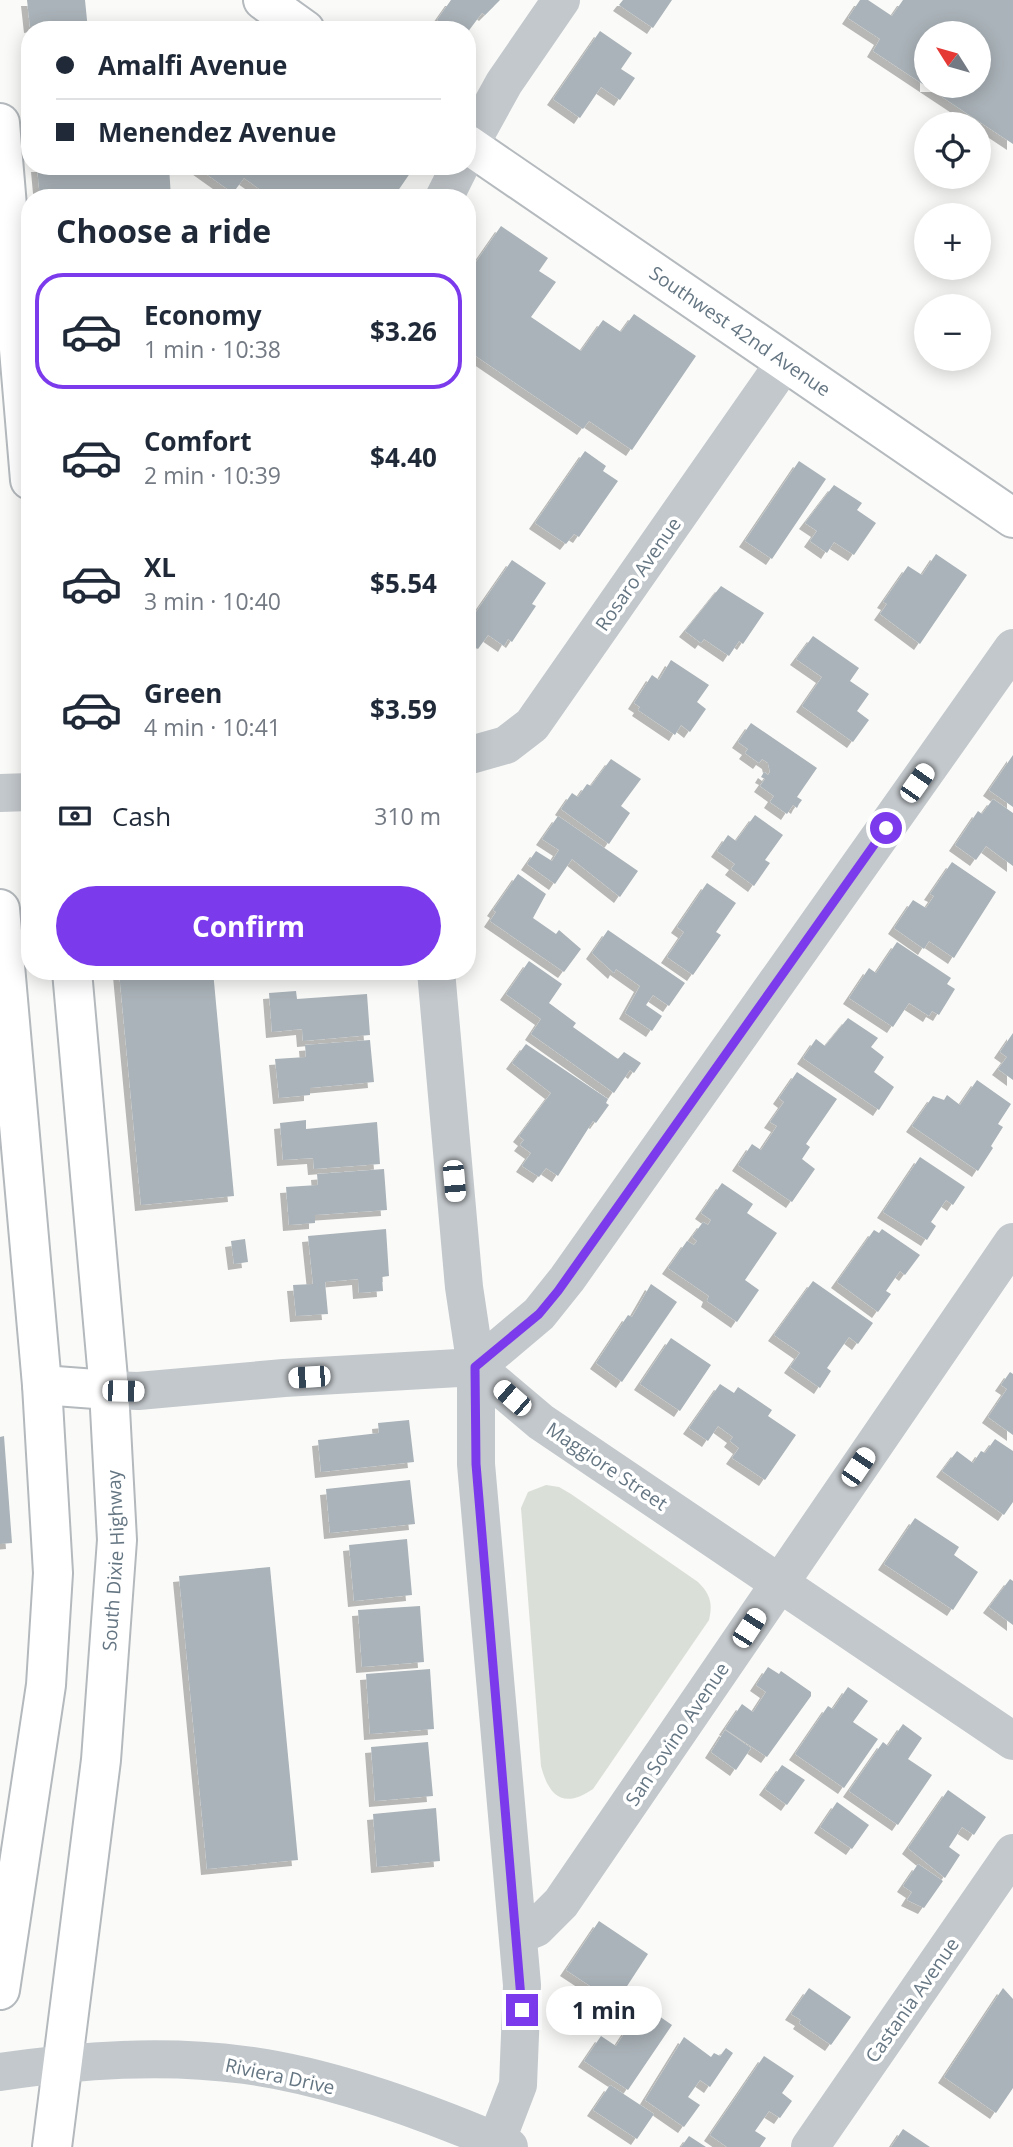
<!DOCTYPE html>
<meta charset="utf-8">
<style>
:root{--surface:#fff;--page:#f2f2f3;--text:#1f2937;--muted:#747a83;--line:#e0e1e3;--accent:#7c3aed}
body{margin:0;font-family:"Open Sans",sans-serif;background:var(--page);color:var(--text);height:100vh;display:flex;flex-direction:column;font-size:26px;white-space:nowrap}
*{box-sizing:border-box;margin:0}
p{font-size:23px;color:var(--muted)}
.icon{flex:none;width:38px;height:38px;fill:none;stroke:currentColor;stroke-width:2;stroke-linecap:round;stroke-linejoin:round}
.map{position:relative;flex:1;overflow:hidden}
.drawer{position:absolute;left:21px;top:189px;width:455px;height:791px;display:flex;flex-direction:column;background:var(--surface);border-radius:28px;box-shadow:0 4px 18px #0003}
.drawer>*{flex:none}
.top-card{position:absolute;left:21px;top:21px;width:455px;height:154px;border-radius:28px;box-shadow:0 4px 18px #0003;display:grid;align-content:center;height:154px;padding:0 35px;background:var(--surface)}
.needle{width:46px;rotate:307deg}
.fabs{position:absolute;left:914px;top:21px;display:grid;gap:14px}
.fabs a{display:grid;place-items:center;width:77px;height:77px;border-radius:50%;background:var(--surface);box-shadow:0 4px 18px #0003;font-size:35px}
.end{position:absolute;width:32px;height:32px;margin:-16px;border:9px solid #7c3aed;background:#fff;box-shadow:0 0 0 4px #fff}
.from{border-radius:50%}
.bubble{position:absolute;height:49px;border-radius:24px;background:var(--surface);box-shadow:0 4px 18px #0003;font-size:23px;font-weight:700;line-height:49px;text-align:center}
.car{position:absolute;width:21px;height:42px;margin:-21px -10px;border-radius:9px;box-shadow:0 0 5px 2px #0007;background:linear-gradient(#fff 24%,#345 0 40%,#fff 0 76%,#345 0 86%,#fff 0)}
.top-card b{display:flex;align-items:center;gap:24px;height:66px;font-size:26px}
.top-card b+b{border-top:2px solid var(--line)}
.top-card i{width:18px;height:18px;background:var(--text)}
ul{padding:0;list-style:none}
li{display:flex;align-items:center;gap:21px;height:116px;margin:0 14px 10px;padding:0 21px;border:4px solid transparent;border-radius:28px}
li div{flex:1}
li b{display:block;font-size:26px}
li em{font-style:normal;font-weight:700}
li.current{border-color:var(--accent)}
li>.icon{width:63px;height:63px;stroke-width:1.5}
h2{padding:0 35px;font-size:32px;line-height:84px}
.pay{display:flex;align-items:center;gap:18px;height:77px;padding:0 35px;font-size:26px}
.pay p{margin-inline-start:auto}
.cta{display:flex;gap:14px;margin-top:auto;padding:14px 35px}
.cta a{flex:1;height:80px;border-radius:42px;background:var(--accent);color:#fff;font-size:28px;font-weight:700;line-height:80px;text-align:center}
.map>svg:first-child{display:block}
.green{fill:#dadfd7}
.building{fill:#aab3b9;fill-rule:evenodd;filter:url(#shadow)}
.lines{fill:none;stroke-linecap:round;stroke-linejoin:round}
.major-casing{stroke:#b5babe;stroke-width:42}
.highway-casing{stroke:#b4b9bd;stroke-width:42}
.minor{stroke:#c3c8cc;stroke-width:38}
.major{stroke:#fff;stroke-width:38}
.highway{stroke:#fff;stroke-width:38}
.route{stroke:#7c3aed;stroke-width:9}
.labels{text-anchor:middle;stroke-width:7;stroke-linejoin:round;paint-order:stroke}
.street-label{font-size:19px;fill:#657683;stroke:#fff}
</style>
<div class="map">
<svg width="1013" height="2147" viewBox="0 0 1013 2147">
<defs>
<filter id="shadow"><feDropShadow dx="-6" dy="6" stdDeviation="0" flood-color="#0004"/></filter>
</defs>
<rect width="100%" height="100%" fill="#fafaf8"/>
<!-- green -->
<path class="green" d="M 546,1485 L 559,1487 L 571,1494 L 698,1582 C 710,1594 713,1603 709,1620 L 593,1789 C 564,1809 549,1797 541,1766 L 521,1508 L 528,1492 Z"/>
<!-- building -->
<path class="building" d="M 27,0 L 85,0 L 88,30 L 37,30 L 36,26 L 30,27 Z
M 451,0 L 500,0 L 485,15 L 482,13 L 467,33 L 467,30 L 451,30 L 437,20 Z
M 623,0 L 672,0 L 653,28 L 619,5 Z
M 860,0 L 868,0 L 892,16 L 903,0 L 1013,0 L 1013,144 L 873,51 L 880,39 L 848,18 ZM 926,33 L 978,33 L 978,86 L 926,86 Z
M 600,31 L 632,53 L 621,69 L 635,78 L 620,100 L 601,87 L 580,118 L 553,99 Z
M 37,166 L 169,166 L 171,198 L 40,198 Z
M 195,166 L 415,166 L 393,198 L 291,198 L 280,190 L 272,198 L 244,178 L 233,193 Z
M 501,226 L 548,258 L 539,271 L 556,282 L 531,317 L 581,351 L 603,320 L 621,332 L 634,314 L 696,356 L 632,450 L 589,421 L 583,429 L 467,350 L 467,275 Z
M 585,451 L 606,466 L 603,471 L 618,481 L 579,537 L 574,534 L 566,544 L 535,523 Z
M 799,461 L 826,479 L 772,559 L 745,541 Z
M 834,485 L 862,503 L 857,510 L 876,523 L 854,555 L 834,542 L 827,553 L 810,541 L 817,531 L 805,523 Z
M 936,554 L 967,575 L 920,644 L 880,614 L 887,604 L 883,602 L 908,566 L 922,575 Z
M 512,560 L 546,583 L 532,604 L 536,606 L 512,642 L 508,639 L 504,646 L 488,635 L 478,649 L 467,642 L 467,625 Z
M 721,586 L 764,613 L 743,644 L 739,641 L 729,656 L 704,639 L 701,643 L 685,631 Z
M 813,636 L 859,668 L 850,681 L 869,694 L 857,711 L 869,720 L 853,742 L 802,706 L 822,677 L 796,659 Z
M 671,660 L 709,685 L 697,702 L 706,709 L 690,732 L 681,725 L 675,735 L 638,710 L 640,707 L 634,703 L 652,675 L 659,680 Z
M 751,723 L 817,768 L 797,797 L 802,800 L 799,804 L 797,808 L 793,805 L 787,814 L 770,802 L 774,796 L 760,786 L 765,779 L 761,777 L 764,772 L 768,775 L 770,772 L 768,763 L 762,759 L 759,763 L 745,753 L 748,749 L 738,742 Z
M 1013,755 L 1013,807 L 989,790 Z
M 611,759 L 641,779 L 621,806 L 630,813 L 609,844 L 561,809 L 572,793 L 578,797 L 587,784 L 591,786 Z
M 993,799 L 1013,813 L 1013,866 L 986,846 L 976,860 L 955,845 L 978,811 L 982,814 Z
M 755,815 L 783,835 L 765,860 L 770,863 L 754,886 L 731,869 L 735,864 L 717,851 L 728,835 L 736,841 Z
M 558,816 L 638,871 L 620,897 L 572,859 L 555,884 L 527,864 L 536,851 L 552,861 L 559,850 L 542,839 Z
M 952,862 L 996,892 L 954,958 L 929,941 L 924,949 L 894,928 L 913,900 L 926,908 L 934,896 L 930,894 Z
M 518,874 L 546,894 L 533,918 L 556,934 L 559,930 L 581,949 L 564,972 L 490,921 L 496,912 L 493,910 Z
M 707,883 L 736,903 L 716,932 L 721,935 L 693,975 L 667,957 L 684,932 L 677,927 Z
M 608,930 L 685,983 L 669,1006 L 653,995 L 646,1005 L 662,1016 L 652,1031 L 625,1013 L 640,986 L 616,969 L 614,973 L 592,953 Z
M 897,942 L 951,978 L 947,984 L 955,989 L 939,1015 L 932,1011 L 929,1016 L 909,1003 L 893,1027 L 849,998 L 869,968 L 876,973 Z
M 529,961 L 562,984 L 549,1003 L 576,1023 L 573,1027 L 618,1059 L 624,1052 L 641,1063 L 634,1073 L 630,1070 L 614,1093 L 531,1034 L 541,1019 L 506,994 Z
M 119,971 L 213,971 L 234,1196 L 141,1205 Z
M 296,991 L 297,999 L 367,994 L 370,1035 L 303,1041 L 302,1029 L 272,1032 L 269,993 Z
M 848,1018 L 878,1038 L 871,1047 L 884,1057 L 874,1072 L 894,1087 L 879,1110 L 803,1058 L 816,1039 L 825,1046 Z
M 1013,1033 L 1013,1080 L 998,1069 L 1007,1057 L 1000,1052 Z
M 370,1040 L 374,1082 L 310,1088 L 310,1095 L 279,1098 L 275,1059 L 306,1057 L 305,1045 Z
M 526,1044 L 608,1099 L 606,1103 L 609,1105 L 596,1123 L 593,1121 L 558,1176 L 546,1168 L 539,1177 L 522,1166 L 531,1153 L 520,1145 L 524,1140 L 519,1136 L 551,1093 L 512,1063 Z
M 797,1072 L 837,1099 L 806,1144 L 810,1147 L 802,1159 L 815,1169 L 792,1202 L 738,1165 L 752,1144 L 761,1150 L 777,1126 L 770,1122 L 784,1102 L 779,1098 Z
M 977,1080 L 1011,1104 L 998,1124 L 1003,1127 L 991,1146 L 993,1148 L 978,1171 L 912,1126 L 933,1096 L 944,1100 L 947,1095 L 960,1105 Z
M 306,1120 L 306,1129 L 377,1122 L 380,1164 L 314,1169 L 313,1158 L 283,1160 L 280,1123 Z
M 920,1157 L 965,1187 L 953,1205 L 946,1200 L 931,1222 L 936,1226 L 927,1240 L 883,1212 Z
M 384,1169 L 387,1210 L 315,1215 L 315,1223 L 289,1225 L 286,1187 L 318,1185 L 317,1174 Z
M 722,1183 L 753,1204 L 747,1213 L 777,1233 L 745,1280 L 759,1290 L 737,1322 L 707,1301 L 709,1296 L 668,1268 L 687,1241 L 694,1245 L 697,1241 L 692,1237 L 703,1222 L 708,1225 L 711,1220 L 701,1213 Z
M 386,1229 L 389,1276 L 382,1277 L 383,1291 L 359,1293 L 358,1279 L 325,1282 L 328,1314 L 296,1316 L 293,1285 L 313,1284 L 308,1236 Z
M 882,1229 L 920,1255 L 905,1275 L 900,1271 L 886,1291 L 891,1294 L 878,1312 L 837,1282 L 874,1230 L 879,1233 Z
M 245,1239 L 248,1262 L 234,1264 L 231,1241 Z
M 813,1281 L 873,1323 L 858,1344 L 849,1337 L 827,1368 L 831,1371 L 820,1388 L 790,1367 L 800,1353 L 774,1335 Z
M 651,1284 L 677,1302 L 622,1382 L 596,1363 L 628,1315 L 632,1317 Z
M 671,1338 L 711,1365 L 680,1411 L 640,1384 Z
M 1010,1372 L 1013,1374 L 1013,1435 L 988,1417 L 1007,1389 L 1001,1385 Z
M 720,1384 L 734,1393 L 738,1387 L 772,1410 L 768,1416 L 796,1435 L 765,1480 L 732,1458 L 739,1448 L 730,1441 L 733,1437 L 718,1426 L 708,1441 L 689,1428 Z
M 409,1420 L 414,1462 L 321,1472 L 318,1440 L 379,1433 L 378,1423 Z
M 4,1436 L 12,1543 L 0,1544 L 0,1437 Z
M 995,1439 L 1013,1451 L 1013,1502 L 1004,1515 L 942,1471 L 957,1451 L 973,1463 L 981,1451 L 985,1453 Z
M 410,1480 L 415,1524 L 330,1533 L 326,1489 Z
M 915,1518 L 959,1547 L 954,1555 L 978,1572 L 953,1610 L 884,1564 Z
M 407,1539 L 412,1595 L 354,1601 L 349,1545 Z
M 270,1567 L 298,1860 L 207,1869 L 179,1576 Z
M 1010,1579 L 1013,1581 L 1013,1625 L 989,1607 Z
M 420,1606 L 424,1662 L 362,1667 L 358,1610 Z
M 768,1667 L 779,1674 L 781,1671 L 811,1692 L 811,1696 L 767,1757 L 725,1729 L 742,1704 L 753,1712 L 766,1692 L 756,1685 Z
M 430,1669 L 434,1729 L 370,1734 L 366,1674 Z
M 848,1687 L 868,1701 L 853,1722 L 878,1739 L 844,1788 L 795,1754 L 828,1706 L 833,1709 Z
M 903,1724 L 922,1738 L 908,1759 L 932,1775 L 898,1825 L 849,1791 L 883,1742 L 888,1746 Z
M 725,1730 L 751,1748 L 736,1770 L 711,1752 Z
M 428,1742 L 433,1796 L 375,1801 L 371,1747 Z
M 782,1765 L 805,1780 L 787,1805 L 765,1789 Z
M 948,1790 L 986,1817 L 974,1835 L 962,1827 L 949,1847 L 960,1855 L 945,1878 L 908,1848 Z
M 837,1802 L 869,1825 L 852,1849 L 820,1827 Z
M 436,1808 L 440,1861 L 377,1867 L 373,1814 Z
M 918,1864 L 943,1881 L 924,1908 L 907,1900 L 912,1892 L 903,1886 Z
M 599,1921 L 648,1954 L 616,2003 L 566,1970 Z
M 809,1988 L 851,2017 L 831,2045 L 799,2023 L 801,2020 L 791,2014 Z
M 1003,1988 L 1013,1999 L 1013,2088 L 996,2113 L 944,2077 Z
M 643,2005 L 672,2025 L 628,2090 L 584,2061 L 601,2036 L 616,2046 Z
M 684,2037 L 711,2057 L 714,2053 L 720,2056 L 726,2048 L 733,2053 L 710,2087 L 700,2080 L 688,2097 L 700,2105 L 684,2127 L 645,2100 Z
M 764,2056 L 794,2076 L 782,2093 L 792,2101 L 780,2118 L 769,2111 L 755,2131 L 766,2138 L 760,2147 L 727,2147 L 710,2135 Z
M 610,2085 L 654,2114 L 637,2139 L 593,2110 Z
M 903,2129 L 930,2147 L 891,2147 Z
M 689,2136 L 706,2147 L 681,2147 Z"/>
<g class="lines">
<!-- major casing -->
<g class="major-casing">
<g id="major">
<path d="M 263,0 L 305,30"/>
<path id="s1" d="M 467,144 L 1013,518"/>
</g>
</g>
<!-- highway casing -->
<g class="highway-casing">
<g id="highway">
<path d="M 0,123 L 30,480"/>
<path d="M 0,909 L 42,1385 L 53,1573 L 46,1685 L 0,1990"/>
<path d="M 42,1385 L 109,1390"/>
<path id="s2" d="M 52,2147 L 101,1760 L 117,1540 L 109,1390 L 72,971"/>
</g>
</g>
<!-- minor -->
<path class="minor" d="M 467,150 L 504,83 L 561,0
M 444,198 L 460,166
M 467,756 L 506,745 L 532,725 L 785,362
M 0,793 L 30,792
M 436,971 L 464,1287 L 476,1367 L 476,1464 L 522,1985 L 518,2085 L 496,2142
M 476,1367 L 539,1314 L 567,1279 L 1013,648
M 109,1390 L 138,1391 L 284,1378 L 476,1367 L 541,1422 L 1013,1741
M 518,1935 L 536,1928 L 561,1903 L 1013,1242
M 0,2072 C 81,2060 163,2054 245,2065 C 330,2076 430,2113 509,2147
M 810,2147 L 1013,1853"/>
<!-- major -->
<use href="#major" class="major"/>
<!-- highway -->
<use href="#highway" class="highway"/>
</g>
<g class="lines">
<!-- route -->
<path class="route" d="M 522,2010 L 476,1464 L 475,1367 L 539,1314 L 558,1291 L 886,828"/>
</g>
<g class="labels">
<!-- street labels -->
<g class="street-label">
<text dy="7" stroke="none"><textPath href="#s1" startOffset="331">Southwest 42nd Avenue</textPath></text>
<text transform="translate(638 574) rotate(-55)" y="7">Rosaro Avenue</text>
<text transform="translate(607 1466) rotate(34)" y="7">Maggiore Street</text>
<text dy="7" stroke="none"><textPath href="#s2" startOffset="590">South Dixie Highway</textPath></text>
<text transform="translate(677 1734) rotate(-56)" y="7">San Sovino Avenue</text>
<text transform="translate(912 2000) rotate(-55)" y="7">Castania Avenue</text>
<text transform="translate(280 2076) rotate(12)" y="7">Riviera Drive</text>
</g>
</g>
</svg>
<div class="fabs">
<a><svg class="needle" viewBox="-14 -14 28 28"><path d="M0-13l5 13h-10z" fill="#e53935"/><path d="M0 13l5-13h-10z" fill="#747a83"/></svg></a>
<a><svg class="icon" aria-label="locate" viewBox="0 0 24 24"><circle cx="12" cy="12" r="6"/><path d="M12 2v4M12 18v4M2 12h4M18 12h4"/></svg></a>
<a>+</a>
<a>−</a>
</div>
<i class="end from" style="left:886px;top:828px"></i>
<i class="end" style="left:522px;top:2010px"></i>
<div class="bubble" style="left:546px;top:1986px;width:116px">1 min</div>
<i class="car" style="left:917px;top:783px;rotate:35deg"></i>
<i class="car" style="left:454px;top:1181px;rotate:175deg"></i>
<i class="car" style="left:309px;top:1377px;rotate:266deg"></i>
<i class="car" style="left:123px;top:1391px;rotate:91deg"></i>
<i class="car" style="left:512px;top:1398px;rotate:311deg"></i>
<i class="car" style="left:858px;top:1467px;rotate:34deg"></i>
<i class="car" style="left:749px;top:1628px;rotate:33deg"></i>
<div class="top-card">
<b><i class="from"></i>Amalfi Avenue</b>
<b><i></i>Menendez Avenue</b>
</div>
<section class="drawer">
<h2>Choose a ride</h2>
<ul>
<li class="current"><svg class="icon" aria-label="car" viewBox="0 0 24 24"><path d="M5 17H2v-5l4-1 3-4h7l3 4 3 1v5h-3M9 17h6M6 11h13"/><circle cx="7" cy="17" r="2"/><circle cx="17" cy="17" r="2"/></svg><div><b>Economy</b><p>1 min · 10:38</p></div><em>$3.26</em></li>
<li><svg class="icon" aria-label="car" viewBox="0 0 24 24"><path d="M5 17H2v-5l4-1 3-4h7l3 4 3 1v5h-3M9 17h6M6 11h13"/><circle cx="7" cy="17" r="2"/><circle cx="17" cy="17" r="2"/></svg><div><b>Comfort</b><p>2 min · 10:39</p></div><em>$4.40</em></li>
<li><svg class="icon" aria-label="car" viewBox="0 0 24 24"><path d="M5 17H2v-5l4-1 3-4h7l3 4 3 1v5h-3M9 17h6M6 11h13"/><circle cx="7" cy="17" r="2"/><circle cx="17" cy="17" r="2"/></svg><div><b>XL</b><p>3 min · 10:40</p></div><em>$5.54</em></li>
<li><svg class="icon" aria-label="car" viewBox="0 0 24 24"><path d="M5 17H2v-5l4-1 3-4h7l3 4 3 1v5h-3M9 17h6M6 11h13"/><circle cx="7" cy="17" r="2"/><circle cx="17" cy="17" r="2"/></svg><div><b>Green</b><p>4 min · 10:41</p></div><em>$3.59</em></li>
</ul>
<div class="pay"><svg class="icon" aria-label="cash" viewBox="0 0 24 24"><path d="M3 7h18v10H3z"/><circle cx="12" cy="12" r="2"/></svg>Cash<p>310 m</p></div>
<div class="cta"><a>Confirm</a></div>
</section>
</div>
